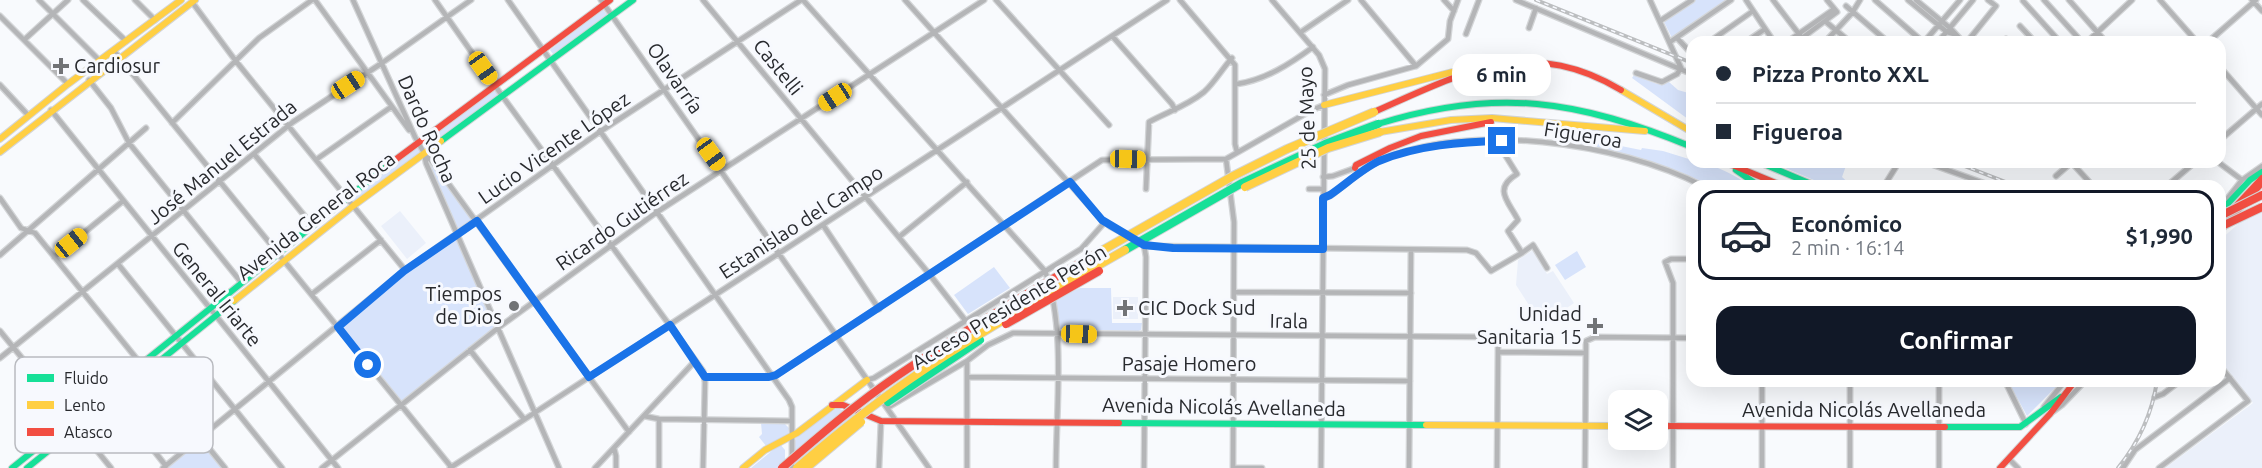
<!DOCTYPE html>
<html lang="es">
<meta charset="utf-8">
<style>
:root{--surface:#fff;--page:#f6f6f7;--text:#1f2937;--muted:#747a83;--line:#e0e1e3;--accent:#111827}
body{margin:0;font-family:Ubuntu,sans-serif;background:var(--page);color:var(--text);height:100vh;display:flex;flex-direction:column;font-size:22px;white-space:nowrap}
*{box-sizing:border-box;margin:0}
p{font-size:20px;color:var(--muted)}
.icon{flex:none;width:33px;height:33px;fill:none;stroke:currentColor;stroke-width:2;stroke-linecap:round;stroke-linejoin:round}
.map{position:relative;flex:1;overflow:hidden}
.sheet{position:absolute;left:1686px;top:180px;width:540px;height:207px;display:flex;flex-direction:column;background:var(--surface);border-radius:18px;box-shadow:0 6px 24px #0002}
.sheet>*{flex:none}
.guide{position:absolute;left:1686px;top:36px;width:540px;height:132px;border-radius:18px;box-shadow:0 6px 24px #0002;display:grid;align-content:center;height:132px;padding:0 30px;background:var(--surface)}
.buttons{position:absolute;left:1608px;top:390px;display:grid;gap:12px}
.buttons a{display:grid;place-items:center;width:60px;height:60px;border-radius:12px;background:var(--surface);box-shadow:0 6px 24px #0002;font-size:30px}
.end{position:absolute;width:27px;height:27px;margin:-14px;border:8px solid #1a73e8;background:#fff;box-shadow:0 0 0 3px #fff}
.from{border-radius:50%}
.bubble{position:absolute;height:42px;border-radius:18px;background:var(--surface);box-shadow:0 6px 24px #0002;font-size:20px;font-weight:700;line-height:42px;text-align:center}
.car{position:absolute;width:18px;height:36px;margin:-18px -9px;border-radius:8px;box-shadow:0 0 4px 2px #0007;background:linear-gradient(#f5c518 24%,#345 0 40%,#f5c518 0 76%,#345 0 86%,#f5c518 0)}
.guide b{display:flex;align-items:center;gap:21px;height:57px;font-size:22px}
.guide b+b{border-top:2px solid var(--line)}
.guide i{width:15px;height:15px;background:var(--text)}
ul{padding:10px 0 0;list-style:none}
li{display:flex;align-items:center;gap:18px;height:90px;margin:0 12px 9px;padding:0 18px;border:3px solid transparent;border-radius:18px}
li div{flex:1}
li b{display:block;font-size:22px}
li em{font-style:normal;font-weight:700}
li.on{border-color:var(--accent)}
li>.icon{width:54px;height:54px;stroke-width:1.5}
.action{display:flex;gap:12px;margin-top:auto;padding:12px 30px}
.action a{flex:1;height:69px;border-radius:18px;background:var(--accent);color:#fff;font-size:24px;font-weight:700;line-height:69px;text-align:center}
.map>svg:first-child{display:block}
.built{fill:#ebf0fa}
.green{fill:#d7e3fb}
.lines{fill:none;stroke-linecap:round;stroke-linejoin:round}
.street-casing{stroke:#d3d5d7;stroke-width:7}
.fast-casing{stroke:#d3d5d7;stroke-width:8}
.slow-casing{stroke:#d3d5d7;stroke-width:8}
.jam-casing{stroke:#d3d5d7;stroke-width:8}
.street{stroke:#b4b5b7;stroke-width:4.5}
.fast{stroke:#16e098;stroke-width:6}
.slow{stroke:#ffcf43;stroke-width:6}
.jam{stroke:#f24e42;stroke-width:6}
.rail-casing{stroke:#bcbec0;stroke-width:4}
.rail{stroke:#f7f9fe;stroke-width:1.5;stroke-dasharray:4.5;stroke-linecap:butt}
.fast-bridge-casing{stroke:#d3d5d7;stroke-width:10;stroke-linecap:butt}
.slow-bridge-casing{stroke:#d3d5d7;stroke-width:10;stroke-linecap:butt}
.jam-bridge-casing{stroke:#d3d5d7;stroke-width:10;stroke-linecap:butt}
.fast-bridge{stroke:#16e098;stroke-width:8}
.slow-bridge{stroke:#ffcf43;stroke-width:8}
.jam-bridge{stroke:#f24e42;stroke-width:8}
.route{stroke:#1a73e8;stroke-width:8}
.poi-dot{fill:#717376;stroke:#f7f9fe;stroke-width:2}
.labels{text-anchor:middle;stroke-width:6;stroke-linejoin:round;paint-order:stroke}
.poi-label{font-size:20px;fill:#282a2e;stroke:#f7f9fe;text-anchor:start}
.street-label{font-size:20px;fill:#282a2e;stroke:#f7f9fe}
.key{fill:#f7f9fe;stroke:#b9bbc0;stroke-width:1.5}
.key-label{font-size:16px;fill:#282a2e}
</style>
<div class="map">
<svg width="2262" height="468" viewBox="0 0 2262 468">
<rect width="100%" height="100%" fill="#f8fafd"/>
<!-- built -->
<path class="built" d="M 2262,203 L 2262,468 L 2165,468 L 2253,403 L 2220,361 L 2220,240 Z
M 400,211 L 426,243 L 407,259 L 381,226 Z
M 1533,250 L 1547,274 L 1553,271 L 1574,303 L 1557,315 L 1536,316 L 1516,285 L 1518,260 Z
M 1113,297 L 1138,297 L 1138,319 L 1113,319 Z"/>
<!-- green -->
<path class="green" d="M 1695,0 L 1727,0 L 1672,38 L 1664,22 Z
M 603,9 L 607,15 L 553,54 L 550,50 Z
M 1634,75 L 1657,84 L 1669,82 L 1678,90 L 1692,94 L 1692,122 L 1632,78 Z
M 495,86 L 503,97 L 425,153 L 477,221 L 457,234 L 498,328 L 401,405 L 338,327 L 404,271 L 457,234 L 424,154 L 353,206 L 347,198 Z
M 1569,141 L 1611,144 L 1641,150 L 1642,148 L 1663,151 L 1692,160 L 1692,162 C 1712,162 1735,176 1752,186 L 1712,186 L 1683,173 L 1624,154 Z
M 1771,162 L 1844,162 L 1847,163 L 1842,177 L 1852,186 L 1828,186 Z
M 1577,251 L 1586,267 L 1565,280 L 1555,265 Z
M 994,267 L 1010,288 L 968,314 L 954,295 Z
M 1080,288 L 1111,288 L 1112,323 L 1142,323 L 1141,330 L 1138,331 L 1060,329 L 1056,299 Z
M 2008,381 L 2062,381 L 2027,416 Z
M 837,408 L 866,419 L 809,468 L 796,468 L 794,443 L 797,436 Z
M 761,423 L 785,424 L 789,428 L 788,435 L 766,446 L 759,437 L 762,434 Z
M 201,438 L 225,468 L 163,468 Z
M 780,444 L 785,450 L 785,468 L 751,468 Z"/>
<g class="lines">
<!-- street casing -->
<g class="street-casing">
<path id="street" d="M 39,0 L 100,61
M 83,0 L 126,41
M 135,0 L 155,20
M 315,0 L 409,130
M 353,0 L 415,137 L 424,153 L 426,163 L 559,468
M 435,0 L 503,97 L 703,371 L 705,382 L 703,468
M 508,0 L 789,400 L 792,407 L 792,468
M 601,0 L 929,468
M 703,0 L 930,275 L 965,320
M 803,0 L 1045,271 C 1066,327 1056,408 1056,468
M 905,0 L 1102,220 L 1111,227 L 1148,246 L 1467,250 L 1476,253 L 1491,271 L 1522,253 L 1508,231 L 1518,220 C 1509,202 1492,189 1517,174 L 1502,150 L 1502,141
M 996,0 L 1109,125
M 1180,0 L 1235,65 L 1235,144 L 1237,152
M 1272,0 L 1319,55 L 1325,69 L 1321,468
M 1361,0 L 1416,66
M 1444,0 L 1454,11
M 1516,0 L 1692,74
M 1650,0 L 1681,68
M 1746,0 L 1774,42
M 1773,0 L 1802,38 L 1837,12 L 1827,0
M 1875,0 L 1923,42
M 1908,0 L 1947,32 L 1954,34
M 1916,0 L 1950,28 L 1963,42
M 2044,0 L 2082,42
M 2069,0 L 2106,42
M 2160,0 L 2197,42
M 2252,0 L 2262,11
M 2023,1 L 2060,42
M 192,2 L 235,60 L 405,270
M 1846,6 L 1888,42
M 0,16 L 68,84
M 1660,21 L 1692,0
M 1825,21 L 1850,42
M 2020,26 L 2035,42
M 1529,28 L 1536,8
M 1301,32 L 1348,0
M 1466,34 L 1479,0
M 1113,37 L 1172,104 L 1175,110
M 1677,38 L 1692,54
M 2006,39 L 2009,42
M 24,40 L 68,0
M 1670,42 L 1731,0
M 1709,42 L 1753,11
M 1746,42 L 1765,29
M 1787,42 L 1834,9
M 1825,42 L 1852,13 L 1860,0
M 1924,42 L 1960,0
M 1938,42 L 1973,0
M 1967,42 L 1996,6 L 1988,0
M 2087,42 L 2132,0
M 2208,42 L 2256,0
M 114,51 L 452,468
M 2220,67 L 2262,115
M 1636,73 L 1662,82 L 1677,74 L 1681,68
M 89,80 L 111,108 L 129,143 L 241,282
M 1237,84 C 1265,80 1290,64 1313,47
M 0,85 L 28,115
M 1324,95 L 1348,85 L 1416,66 L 1448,39 L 1450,21 L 1458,0
M 51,110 L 338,468
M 172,123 L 259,38 L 312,0
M 2220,140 L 2262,104
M 424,153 L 435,165 L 629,432
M 254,154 L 312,225
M 317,159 L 391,107
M 1226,159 L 1234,222 L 1233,468
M 1925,162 L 1992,186
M 2071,162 L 2093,186
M 2218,162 L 2242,180
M 1953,163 L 1953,162
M 2056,176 L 2072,162
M 1323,177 L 1333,176 L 1355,168
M 1884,186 L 1899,162
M 2167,186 L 2195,162
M 1146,189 L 1149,122 C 1167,112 1187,106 1204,92 C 1215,82 1222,69 1232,58
M 1309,189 L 1323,189
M 0,198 L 21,228 L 35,233 L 225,468
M 1323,198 L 1330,196 C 1345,185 1362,169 1379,161 C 1468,121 1618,142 1703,186
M 2220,208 L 2242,180 L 2262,166
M 823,225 L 879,309
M 899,237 L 967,182
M 1144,245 L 1146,257 L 1144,468
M 1522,253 L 1533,245 L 1547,268
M 0,255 L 146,128
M 54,257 L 123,201
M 118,264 L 282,468
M 1234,292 L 1411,293
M 312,294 L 381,240
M 0,331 L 111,468
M 470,350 L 524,419
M 1498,352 L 1586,353
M 0,358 L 293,122 L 382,63 L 471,0
M 967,361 L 967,468
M 705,377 L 765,377 L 776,375 L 1102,160 L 1226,159 L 1312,110 L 1324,105
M 968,377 L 1410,381
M 867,380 L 874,378 L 1081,249 L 1105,222
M 2005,381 L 2026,424
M 2155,397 L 2163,394 L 2180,381
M 113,399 L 166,466
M 2044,407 L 2065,381
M 887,408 L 967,361 L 988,345 L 1013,333 L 1492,337 L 1498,342 L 1498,352 L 1497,468
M 2054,411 L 2062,405 L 2085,381
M 644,416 L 659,419 L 792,421
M 659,419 L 659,468
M 614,448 L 616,456 L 616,468
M 2009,459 L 2018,468
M 163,468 L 404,271 L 601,131 L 801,0
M 322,468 L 498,328 L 657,212 L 984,0
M 450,468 L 1167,0
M 595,468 L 695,361
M 879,468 L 881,421
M 1233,468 L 1262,468
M 1409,468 L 1411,250
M 1585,468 L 1586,341 L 1595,337 L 1692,338
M 1673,468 L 1673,283 L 1665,262 L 1671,259 L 1692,259
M 1762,468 L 1762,381
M 1850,468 L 1850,381
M 1939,468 L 1939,381
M 2123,468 L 2135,450 L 2230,378
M 2159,468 L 2248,401 L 2220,366"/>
</g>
<!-- fast casing -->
<g class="fast-casing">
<path id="fast" d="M 1378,124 C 1496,87 1579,100 1692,147
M 441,141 L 633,0
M 1759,162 L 1816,186
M 1736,170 L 1759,186
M 2220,212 L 2250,180 L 2262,172
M 1119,423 L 1426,425
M 1945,427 L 2020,427 L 2061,397
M 12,468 L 387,166
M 27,468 L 234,301"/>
</g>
<!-- slow casing -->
<g class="slow-casing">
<path id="slow" d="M 1621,90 L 1692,132
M 1324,105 L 1476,66
M 1380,132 L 1451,120 L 1492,118 L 1645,131
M 0,139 L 68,84 L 181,0
M 0,152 L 195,0
M 234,301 L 353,206 L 441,141
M 1426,425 L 1618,426
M 743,468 L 765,450 L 797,433 L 867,380"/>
</g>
<!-- jam casing -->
<g class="jam-casing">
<path id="jam" d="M 1374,112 C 1462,73 1529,35 1621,90
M 1725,162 L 1783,186
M 387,166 L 610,0
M 1355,168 L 1356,165 L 1390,148 L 1421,136 L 1491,122
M 2220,223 L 2262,178
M 2220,231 L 2262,183
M 832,405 L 843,405 L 881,421 L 1119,423
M 1658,426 L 1945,427
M 2000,468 L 2050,414 L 2075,381"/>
</g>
<!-- street -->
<use href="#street" class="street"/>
<!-- fast -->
<use href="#fast" class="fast"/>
<!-- slow -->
<use href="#slow" class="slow"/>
<!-- jam -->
<use href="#jam" class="jam"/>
<!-- rail casing -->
<g class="rail-casing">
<path id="rail" d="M 1536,0 L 1692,63
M 1954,162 L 2016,186
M 2118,468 C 2139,442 2152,414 2157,381"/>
</g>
<!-- rail -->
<use href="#rail" class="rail"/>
<!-- fast-bridge casing -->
<g class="fast-bridge-casing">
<path id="fast-bridge" d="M 1125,250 L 1242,183 L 1325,144 L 1378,124
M 888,402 L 980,340"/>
</g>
<!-- slow-bridge casing -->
<g class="slow-bridge-casing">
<path id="slow-bridge" d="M 1245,187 L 1328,148 L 1380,132
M 1096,254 L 1233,176 L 1287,149 L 1374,112
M 797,468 C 833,437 870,407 909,380 C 978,332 1052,292 1125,250
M 806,468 L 861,422"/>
</g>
<!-- jam-bridge casing -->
<g class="jam-bridge-casing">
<path id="jam-bridge" d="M 2220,216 L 2262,195
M 2220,227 L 2262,207
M 1006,324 L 1099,271
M 782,468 C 819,436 856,404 897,376 C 961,332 1029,292 1096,254"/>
</g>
<!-- fast-bridge -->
<use href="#fast-bridge" class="fast-bridge"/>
<!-- slow-bridge -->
<use href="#slow-bridge" class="slow-bridge"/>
<!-- jam-bridge -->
<use href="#jam-bridge" class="jam-bridge"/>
</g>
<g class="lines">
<!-- route -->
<path class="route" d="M 368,365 L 338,327 L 404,271 L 477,221 L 589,377 L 670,325 L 705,377 L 769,377 L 776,375 L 1070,182 L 1102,220 L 1144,245 L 1173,248 L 1323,249 L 1323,198 L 1330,195 C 1346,184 1362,169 1379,161 C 1418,145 1461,142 1502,141"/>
</g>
<!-- markers -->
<g class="poi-dot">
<path d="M58 57h6v6h6v6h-6v6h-6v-6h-6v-6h6z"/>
<circle cx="514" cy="306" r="6"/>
<path d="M1122 299h6v6h6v6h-6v6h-6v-6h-6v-6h6z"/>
<path d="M1592 317h6v6h6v6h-6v6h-6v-6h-6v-6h6z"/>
</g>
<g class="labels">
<!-- poi labels -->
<g class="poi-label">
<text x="74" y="73">Cardiosur</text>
<text x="502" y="301" text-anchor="end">Tiempos<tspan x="502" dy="23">de Dios</tspan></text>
<text x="1138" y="315">CIC Dock Sud</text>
<text x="1582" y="321" text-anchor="end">Unidad<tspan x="1582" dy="23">Sanitaria 15</tspan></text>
</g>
<!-- street labels -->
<g class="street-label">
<text transform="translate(778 67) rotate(51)" y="7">Castelli</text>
<text transform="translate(675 78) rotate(55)" y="7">Olavarría</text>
<text transform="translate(1307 118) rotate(-92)" y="7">25 de Mayo</text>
<text transform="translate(427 129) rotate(66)" y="7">Dardo Rocha</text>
<text transform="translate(1583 135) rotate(9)" y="7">Figueroa</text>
<text transform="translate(554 148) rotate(-35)" y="7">Lucio Vicente López</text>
<text transform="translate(222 162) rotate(-39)" y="7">José Manuel Estrada</text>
<text transform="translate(316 216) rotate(-38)" y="7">Avenida General Roca</text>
<text transform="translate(622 221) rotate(-35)" y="7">Ricardo Gutiérrez</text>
<text transform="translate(801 222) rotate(-33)" y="7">Estanislao del Campo</text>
<text transform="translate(217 294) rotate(51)" y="7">General Iriarte</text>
<text transform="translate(1009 307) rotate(-31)" y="7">Acceso Presidente Perón</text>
<text transform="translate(1289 321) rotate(1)" y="7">Irala</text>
<text x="1189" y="371">Pasaje Homero</text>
<text transform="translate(1224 407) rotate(1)" y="7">Avenida Nicolás Avellaneda</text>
<text x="1864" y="417">Avenida Nicolás Avellaneda</text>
</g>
</g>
<!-- legend -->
<rect x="15" y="357" width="198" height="96" rx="9" class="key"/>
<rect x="27" y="374" width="27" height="8" fill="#16e098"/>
<rect x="27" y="401" width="27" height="8" fill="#ffcf43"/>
<rect x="27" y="428" width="27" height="8" fill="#f24e42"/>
<g class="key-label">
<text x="64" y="384">Fluido</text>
<text x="64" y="411">Lento</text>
<text x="64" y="438">Atasco</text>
</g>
</svg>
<div class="buttons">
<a><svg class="icon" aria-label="layers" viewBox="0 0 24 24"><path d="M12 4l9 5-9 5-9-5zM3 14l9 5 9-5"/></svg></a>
</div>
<i class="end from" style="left:368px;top:365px"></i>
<i class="end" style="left:1502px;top:141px"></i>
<div class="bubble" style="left:1452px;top:54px;width:99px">6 min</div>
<i class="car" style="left:483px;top:68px;rotate:145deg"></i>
<i class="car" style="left:348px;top:85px;rotate:57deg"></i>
<i class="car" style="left:835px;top:97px;rotate:237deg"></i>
<i class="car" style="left:711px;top:154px;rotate:144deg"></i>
<i class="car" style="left:1128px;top:159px;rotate:91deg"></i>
<i class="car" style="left:71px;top:243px;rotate:51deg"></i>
<i class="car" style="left:1079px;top:334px;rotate:92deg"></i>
<div class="guide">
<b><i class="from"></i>Pizza Pronto XXL</b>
<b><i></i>Figueroa</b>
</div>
<section class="sheet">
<ul>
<li class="on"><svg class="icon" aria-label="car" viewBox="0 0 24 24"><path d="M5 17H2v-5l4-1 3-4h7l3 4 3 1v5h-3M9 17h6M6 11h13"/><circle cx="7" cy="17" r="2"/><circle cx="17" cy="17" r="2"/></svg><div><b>Económico</b><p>2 min · 16:14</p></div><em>$1,990</em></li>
</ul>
<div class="action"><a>Confirmar</a></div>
</section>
</div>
